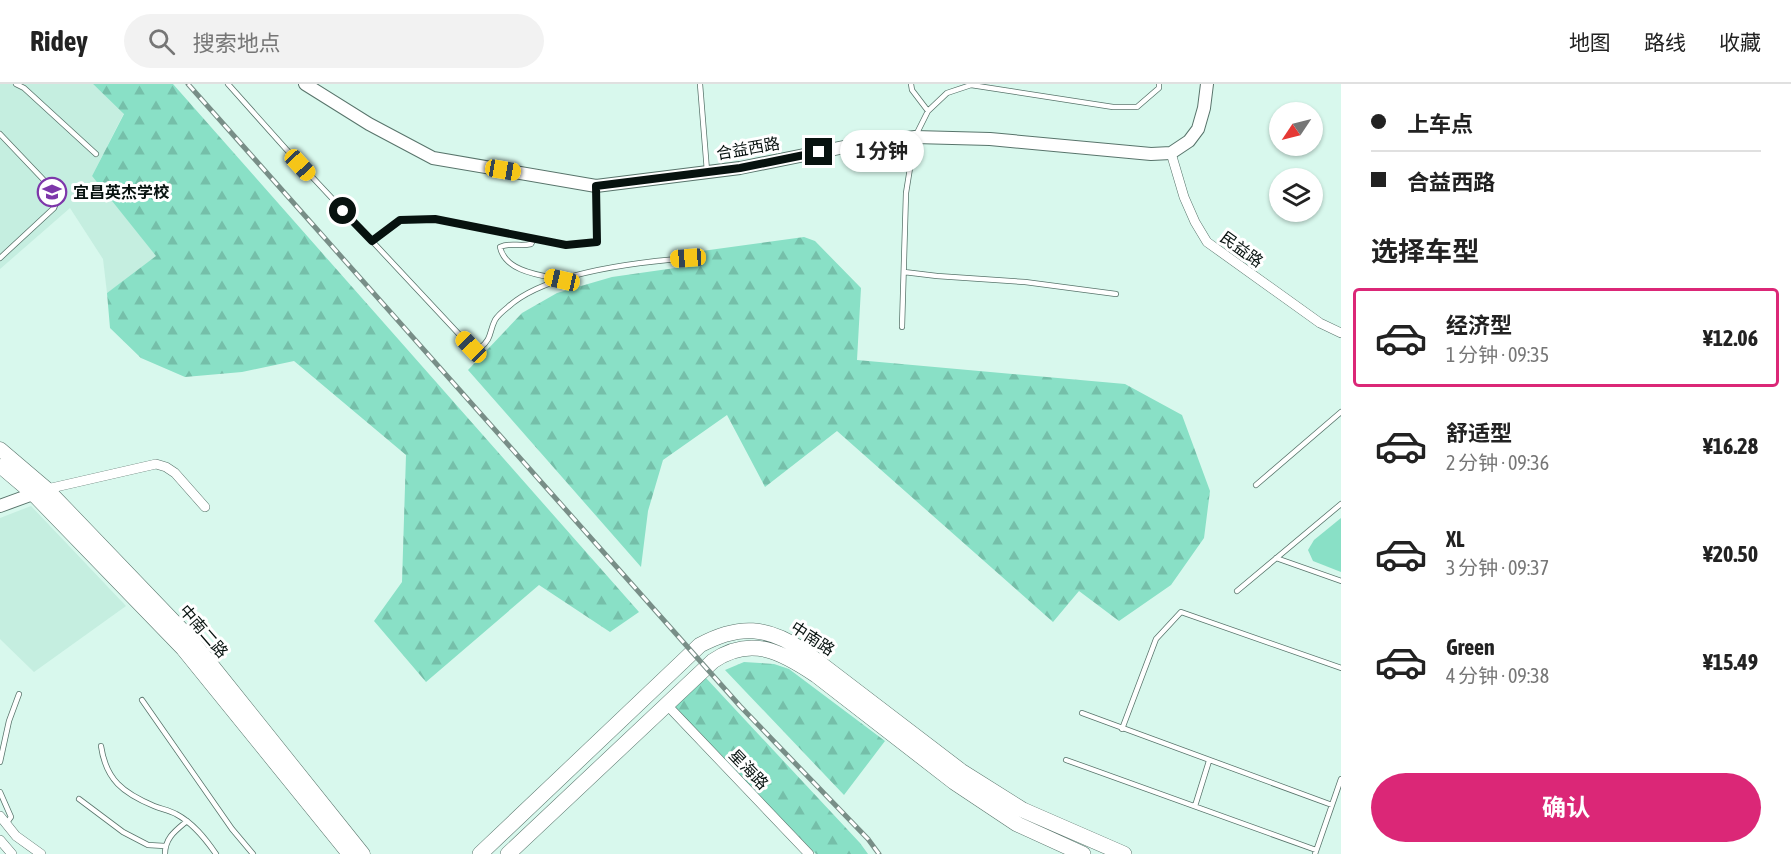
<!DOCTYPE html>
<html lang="zh">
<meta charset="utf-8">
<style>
:root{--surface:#fff;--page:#f2f2f2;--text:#222;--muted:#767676;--line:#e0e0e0;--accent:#db2777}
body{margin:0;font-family:"Asap Condensed","Noto Sans SC",sans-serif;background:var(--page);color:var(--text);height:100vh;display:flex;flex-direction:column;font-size:22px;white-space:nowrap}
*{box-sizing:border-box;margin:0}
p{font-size:20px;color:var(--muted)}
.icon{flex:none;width:33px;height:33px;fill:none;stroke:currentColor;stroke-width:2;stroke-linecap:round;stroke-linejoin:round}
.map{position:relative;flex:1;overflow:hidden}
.sheet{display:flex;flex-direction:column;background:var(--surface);width:450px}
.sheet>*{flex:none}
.hud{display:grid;align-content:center;height:132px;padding:0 30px;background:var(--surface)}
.needle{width:39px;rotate:235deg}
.buttons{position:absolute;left:1269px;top:18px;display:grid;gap:12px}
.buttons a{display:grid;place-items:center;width:54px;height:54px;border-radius:50%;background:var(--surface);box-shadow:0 2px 4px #0004;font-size:30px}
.end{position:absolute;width:27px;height:27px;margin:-14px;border:8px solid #07120f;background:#fff;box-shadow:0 0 0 3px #fff}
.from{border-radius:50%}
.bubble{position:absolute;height:42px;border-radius:21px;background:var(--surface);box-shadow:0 2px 4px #0004;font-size:20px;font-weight:700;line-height:42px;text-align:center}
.car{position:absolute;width:18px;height:36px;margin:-18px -9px;border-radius:8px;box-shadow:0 0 4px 2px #0007;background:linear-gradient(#f5c518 24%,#345 0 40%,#f5c518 0 76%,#345 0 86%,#f5c518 0)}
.hud b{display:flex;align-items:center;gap:21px;height:57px;font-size:22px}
.hud b+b{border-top:2px solid var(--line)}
.hud i{width:15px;height:15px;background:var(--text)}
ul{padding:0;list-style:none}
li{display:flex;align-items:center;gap:18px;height:99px;margin:0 12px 9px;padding:0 18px;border:3px solid transparent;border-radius:6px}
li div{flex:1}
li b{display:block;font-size:22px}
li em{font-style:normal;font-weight:700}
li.selected{border-color:var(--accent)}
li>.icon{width:54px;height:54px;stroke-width:1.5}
h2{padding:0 30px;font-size:27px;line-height:72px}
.primary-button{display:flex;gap:12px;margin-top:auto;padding:12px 30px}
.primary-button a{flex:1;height:69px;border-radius:36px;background:var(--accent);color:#fff;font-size:24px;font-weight:700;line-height:69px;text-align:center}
header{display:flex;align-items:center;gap:36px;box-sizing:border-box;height:84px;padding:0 30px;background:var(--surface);border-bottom:2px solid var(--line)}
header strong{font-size:28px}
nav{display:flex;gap:33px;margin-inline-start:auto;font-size:21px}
.search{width:420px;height:54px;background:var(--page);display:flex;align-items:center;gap:15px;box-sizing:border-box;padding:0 21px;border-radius:33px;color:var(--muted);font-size:22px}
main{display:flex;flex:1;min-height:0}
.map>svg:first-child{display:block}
.built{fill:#c5eee0}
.green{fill:#89e0c6}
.forest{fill:url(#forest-firs)}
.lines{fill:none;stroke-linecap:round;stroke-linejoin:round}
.service-casing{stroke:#58746b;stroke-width:6}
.minor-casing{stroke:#58746b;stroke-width:10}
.tertiary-casing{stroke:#58746b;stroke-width:14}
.secondary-casing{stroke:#58746b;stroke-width:15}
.primary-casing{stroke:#58746b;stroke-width:16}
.service{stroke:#fff;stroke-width:4.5}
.minor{stroke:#fff;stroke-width:9}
.tertiary{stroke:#fff;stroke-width:12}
.secondary{stroke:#fff;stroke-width:14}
.primary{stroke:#fff;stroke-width:15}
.rail-casing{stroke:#788e87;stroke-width:5}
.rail{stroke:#fff;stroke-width:3;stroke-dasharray:9;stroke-linecap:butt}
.route{stroke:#07120f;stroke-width:8}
.labels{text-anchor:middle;stroke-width:6;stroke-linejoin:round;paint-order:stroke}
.street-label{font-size:16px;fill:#07120f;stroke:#fff}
.poi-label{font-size:16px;font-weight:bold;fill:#07120f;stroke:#fff;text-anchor:start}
</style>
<header>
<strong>Ridey</strong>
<div class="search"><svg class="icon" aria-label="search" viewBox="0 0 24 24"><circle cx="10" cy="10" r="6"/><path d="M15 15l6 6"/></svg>搜索地点</div>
<nav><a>地图</a><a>路线</a><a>收藏</a></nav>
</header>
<main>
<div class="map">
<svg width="1341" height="770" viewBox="0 0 1341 770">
<defs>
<pattern id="forest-firs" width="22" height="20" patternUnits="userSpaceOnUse" patternTransform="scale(1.5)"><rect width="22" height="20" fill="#89e0c6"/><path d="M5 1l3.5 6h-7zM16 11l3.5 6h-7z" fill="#75bfa9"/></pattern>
</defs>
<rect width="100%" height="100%" fill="#d8f8ed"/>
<!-- built -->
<path class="built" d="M 0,0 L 93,0 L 124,29 L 92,92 L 157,173 L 107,209 L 103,175 L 70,124 L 0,185 Z
M 31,422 L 126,522 L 34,588 L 0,555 L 0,434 Z"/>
<!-- green -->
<path class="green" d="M 1341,434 L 1341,488 L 1313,477 L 1308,466 L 1314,456 Z"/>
<!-- forest -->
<path class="forest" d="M 93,0 L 173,0 L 639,528 L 610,548 L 539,501 L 426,598 L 374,537 L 402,498 L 406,371 L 294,277 L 242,288 L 185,293 L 141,274 L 110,244 L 107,209 L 156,172 L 92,92 L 124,30 Z
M 804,153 L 815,157 L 861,204 L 857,276 L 1125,300 L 1182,331 L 1210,407 L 1204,454 L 1171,501 L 1119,537 L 1079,507 L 1053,538 L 837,347 L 765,403 L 727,331 L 663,376 L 648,427 L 641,483 L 468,286 L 522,229 L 557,209 L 612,193 L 703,180 L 702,167 Z
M 744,578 L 774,580 L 789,585 L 885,657 L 844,711 L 725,586 Z
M 706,594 L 860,759 L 868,770 L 816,770 L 674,624 Z"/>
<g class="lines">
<!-- service casing -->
<g class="service-casing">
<path id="service" d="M 16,0 L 24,4 L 96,70
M 228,0 L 286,65 L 471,263 L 480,264 C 492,255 489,248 495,236 C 498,231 503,227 508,223 C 546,188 638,178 689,174
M 700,0 L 707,87
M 911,0 L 912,6 L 928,27
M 0,50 L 59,112 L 54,124 L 0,174
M 534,155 L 531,160 C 520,163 510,158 500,163 C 505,187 538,191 559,195
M 372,157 L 401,136 L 435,135 L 566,161 L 597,158 L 596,102
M 904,188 L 937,192 L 1025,198 L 1116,210
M 902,243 L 906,109 L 915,53 L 928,27 L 947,9 L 971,1 L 1113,23 L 1137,23 L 1159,4 L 1159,0
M 1256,401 L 1341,328
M 1276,474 L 1341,497
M 1237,507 L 1341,420
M 142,616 L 232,745 L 253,770
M 1082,629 L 1332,721
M 1122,645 L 1156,555 L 1181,528 L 1341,584
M 101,662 C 106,696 123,709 154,722 C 161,725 169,726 176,730 C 193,739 205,754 216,770
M 1066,676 L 1316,766
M 0,678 L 9,637 L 19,610
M 0,708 L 11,733 L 6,740
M 79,715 L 123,748 L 148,761 L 165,762
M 1195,722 L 1209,677
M 165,770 C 165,754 175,747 187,737
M 1315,770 L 1341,695"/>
</g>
<!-- minor casing -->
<g class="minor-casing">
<path id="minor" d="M 1171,69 L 1184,113 L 1195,138 L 1207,158 L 1320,239 L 1341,249
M 47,405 L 156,380 L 166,383 L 175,389 L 205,423
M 667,621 L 809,770
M 0,732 L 16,752 L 41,770
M 0,756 L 12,770"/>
</g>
<!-- tertiary casing -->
<g class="tertiary-casing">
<path id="tertiary" d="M 305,0 L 369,40 L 433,74 L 596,102 L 740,84 L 859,60 L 915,53 L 990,55 L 1151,70 L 1171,69 L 1189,57 L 1198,45 L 1204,24 L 1207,0
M 0,422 L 41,407"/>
</g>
<!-- secondary casing -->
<g class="secondary-casing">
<path id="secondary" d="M 0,365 L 47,405 L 191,555 L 363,770
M 0,382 L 33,410 L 183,565 L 349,770"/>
</g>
<!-- primary casing -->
<g class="primary-casing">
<path id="primary" d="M 480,770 L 700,561 C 739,540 767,542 804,567 L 961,687 L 1023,726 L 1124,770
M 508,770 L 713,577 C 751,551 782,568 816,591 L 954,698 L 1017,740 L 1083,770"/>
</g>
<!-- service -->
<use href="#service" class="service"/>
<!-- minor -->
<use href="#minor" class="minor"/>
<!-- tertiary -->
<use href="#tertiary" class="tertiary"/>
<!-- secondary -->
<use href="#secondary" class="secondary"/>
<!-- primary -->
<use href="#primary" class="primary"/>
<!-- rail casing -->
<g class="rail-casing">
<path id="rail" d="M 188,0 L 740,622 L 868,755 L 879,770"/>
</g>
<!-- rail -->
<use href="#rail" class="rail"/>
</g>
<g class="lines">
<!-- route -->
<path class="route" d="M 343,127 L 372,157 L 400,136 L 435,135 L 566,161 L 597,158 L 596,102 L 740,84 L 819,68"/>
</g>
<!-- icons -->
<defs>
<g id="school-ring" transform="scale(1.5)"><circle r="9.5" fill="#fff" stroke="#7d37aa" stroke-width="1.5"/><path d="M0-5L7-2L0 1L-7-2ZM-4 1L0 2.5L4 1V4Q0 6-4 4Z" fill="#7d37aa"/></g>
</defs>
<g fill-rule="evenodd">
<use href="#school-ring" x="52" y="108"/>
</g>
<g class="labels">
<!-- street labels -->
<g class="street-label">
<text transform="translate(748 64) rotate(-10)" y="6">合益西路</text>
<text transform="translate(1242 165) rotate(36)" y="6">民益路</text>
<text transform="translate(204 547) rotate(49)" y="6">中南二路</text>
<text transform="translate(813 554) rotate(33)" y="6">中南路</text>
<text transform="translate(749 685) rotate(46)" y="6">星海路</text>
</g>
<!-- poi labels -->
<g class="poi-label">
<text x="73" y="114">宜昌英杰学校</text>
</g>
</g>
</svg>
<div class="buttons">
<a><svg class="needle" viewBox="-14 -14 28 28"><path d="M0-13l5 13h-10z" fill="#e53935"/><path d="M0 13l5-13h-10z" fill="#767676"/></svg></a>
<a><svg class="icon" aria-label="layers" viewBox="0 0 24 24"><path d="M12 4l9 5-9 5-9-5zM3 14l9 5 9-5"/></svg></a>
</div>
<i class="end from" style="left:343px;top:127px"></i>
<i class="end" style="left:819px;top:68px"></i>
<div class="bubble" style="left:840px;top:46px;width:84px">1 分钟</div>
<i class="car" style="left:300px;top:81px;rotate:137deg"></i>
<i class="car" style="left:503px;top:86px;rotate:100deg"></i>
<i class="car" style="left:688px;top:174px;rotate:266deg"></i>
<i class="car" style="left:562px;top:196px;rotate:283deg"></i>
<i class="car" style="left:471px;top:263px;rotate:316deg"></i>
</div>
<section class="sheet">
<div class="hud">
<b><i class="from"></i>上车点</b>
<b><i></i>合益西路</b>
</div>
<h2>选择车型</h2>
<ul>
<li class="selected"><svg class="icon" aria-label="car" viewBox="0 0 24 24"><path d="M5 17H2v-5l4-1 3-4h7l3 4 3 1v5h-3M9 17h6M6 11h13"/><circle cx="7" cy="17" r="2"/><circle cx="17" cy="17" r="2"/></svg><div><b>经济型</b><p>1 分钟 · 09:35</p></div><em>¥12.06</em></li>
<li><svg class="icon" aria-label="car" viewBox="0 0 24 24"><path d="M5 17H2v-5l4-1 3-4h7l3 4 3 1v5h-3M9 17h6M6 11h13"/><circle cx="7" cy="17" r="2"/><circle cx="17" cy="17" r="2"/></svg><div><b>舒适型</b><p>2 分钟 · 09:36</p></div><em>¥16.28</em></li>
<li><svg class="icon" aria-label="car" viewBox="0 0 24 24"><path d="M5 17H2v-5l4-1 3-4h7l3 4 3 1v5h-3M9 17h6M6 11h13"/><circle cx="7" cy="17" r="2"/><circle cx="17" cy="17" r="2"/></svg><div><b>XL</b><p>3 分钟 · 09:37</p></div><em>¥20.50</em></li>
<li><svg class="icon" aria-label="car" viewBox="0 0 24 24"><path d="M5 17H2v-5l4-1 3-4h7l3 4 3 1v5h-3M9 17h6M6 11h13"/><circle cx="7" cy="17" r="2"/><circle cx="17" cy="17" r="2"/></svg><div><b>Green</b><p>4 分钟 · 09:38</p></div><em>¥15.49</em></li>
</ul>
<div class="primary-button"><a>确认</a></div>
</section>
</main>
